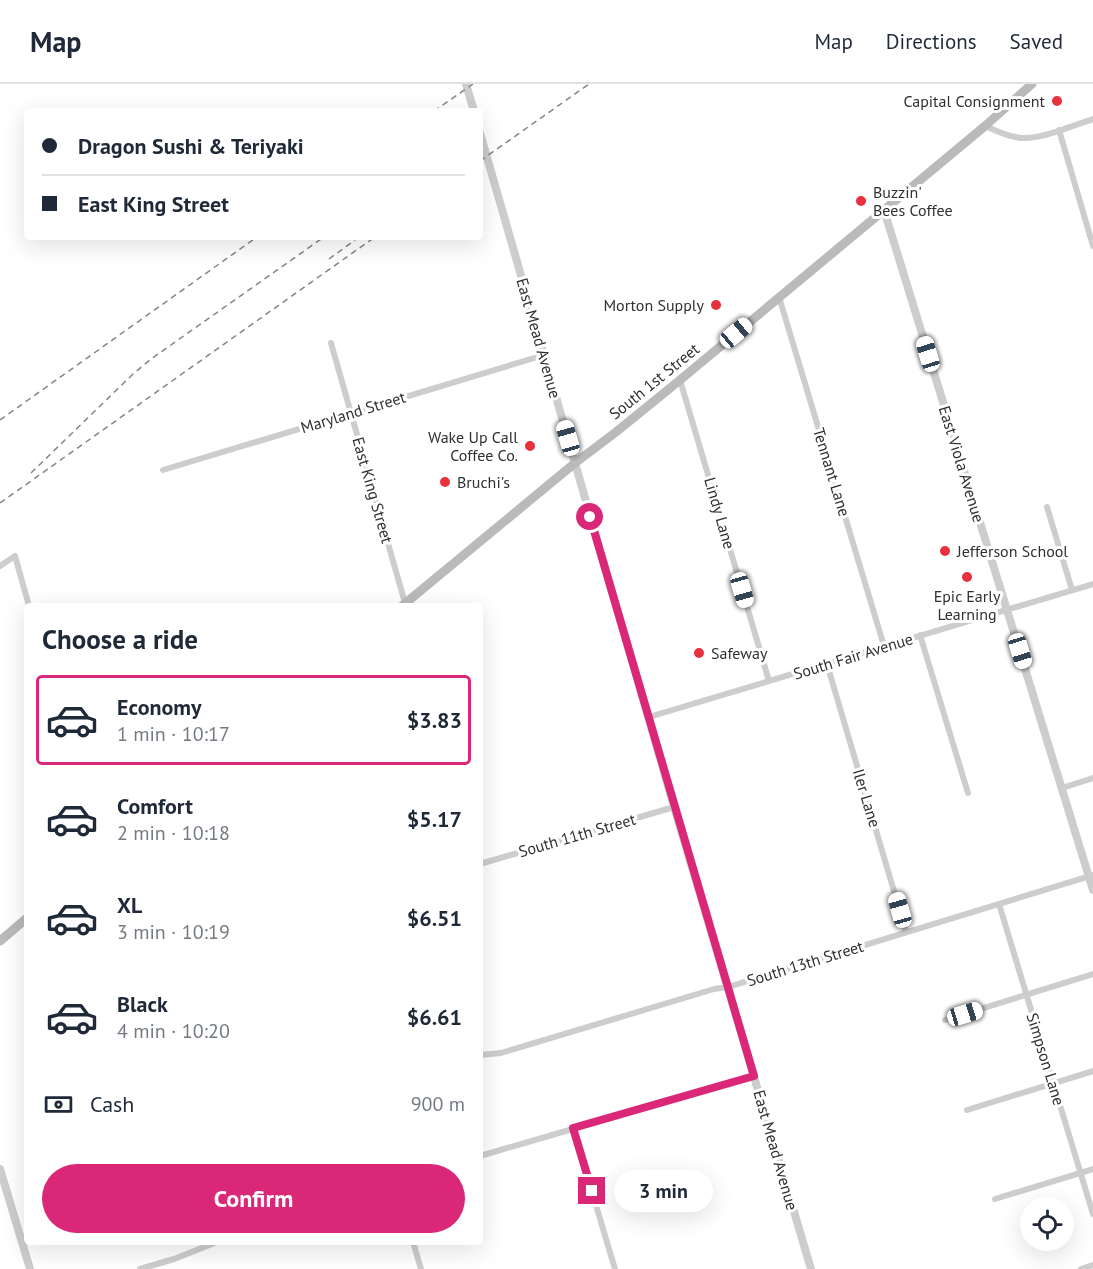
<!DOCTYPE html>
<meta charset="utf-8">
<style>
:root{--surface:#fff;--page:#f2f2f3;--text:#1f2937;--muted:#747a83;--line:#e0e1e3;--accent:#db2777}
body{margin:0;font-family:"PT Sans",sans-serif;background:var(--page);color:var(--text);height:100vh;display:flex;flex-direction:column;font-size:22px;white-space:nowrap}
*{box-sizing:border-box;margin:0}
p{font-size:20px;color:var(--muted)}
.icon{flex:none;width:33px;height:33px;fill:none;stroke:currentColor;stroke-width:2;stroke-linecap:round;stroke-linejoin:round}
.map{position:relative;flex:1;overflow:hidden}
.details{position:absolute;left:24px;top:519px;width:459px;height:642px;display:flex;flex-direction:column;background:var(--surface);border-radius:6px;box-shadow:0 6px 24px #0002}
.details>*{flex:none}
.guide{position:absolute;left:24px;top:24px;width:459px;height:132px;border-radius:6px;box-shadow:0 6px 24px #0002;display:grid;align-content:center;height:132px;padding:0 18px;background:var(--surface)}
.buttons{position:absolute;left:1020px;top:1113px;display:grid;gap:12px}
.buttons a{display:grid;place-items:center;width:54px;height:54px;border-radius:50%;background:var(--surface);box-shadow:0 6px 24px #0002;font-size:30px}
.end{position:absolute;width:27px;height:27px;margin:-14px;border:8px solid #db2777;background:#fff;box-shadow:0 0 0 3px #fff}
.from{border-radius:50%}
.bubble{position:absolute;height:42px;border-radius:21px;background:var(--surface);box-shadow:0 6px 24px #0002;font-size:20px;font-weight:800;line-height:42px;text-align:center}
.car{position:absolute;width:18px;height:36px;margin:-18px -9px;border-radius:8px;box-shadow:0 0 4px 2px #0007;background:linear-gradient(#fff 24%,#345 0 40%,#fff 0 76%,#345 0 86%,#fff 0)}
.guide b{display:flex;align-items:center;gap:21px;height:57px;font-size:22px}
.guide b+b{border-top:2px solid var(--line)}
.guide i{width:15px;height:15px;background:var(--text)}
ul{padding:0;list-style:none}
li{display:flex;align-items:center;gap:18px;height:90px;margin:0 12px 9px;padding:0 6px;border:3px solid transparent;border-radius:6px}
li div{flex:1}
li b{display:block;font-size:22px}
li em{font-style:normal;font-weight:800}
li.active{border-color:var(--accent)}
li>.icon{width:54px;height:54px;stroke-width:1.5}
h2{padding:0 18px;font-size:27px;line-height:72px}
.pay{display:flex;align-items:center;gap:15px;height:66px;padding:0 18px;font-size:22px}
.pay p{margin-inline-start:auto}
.action{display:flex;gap:12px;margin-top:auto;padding:12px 18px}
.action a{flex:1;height:69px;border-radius:36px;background:var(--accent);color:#fff;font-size:24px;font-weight:800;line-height:69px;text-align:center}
header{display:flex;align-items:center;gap:36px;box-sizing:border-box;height:84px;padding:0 30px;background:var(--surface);border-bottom:2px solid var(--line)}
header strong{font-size:28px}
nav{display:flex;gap:33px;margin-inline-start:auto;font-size:21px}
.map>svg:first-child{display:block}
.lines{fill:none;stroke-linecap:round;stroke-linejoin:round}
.minor{stroke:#cdcdcd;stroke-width:6}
.tertiary{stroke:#cdcdcd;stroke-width:8}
.secondary{stroke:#bababa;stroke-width:9}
.rail{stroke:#858585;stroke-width:1.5;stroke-dasharray:6 4.5;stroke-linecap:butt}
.route{stroke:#db2777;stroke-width:8}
.poi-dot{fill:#e8313d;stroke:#fff;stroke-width:2}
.labels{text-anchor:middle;stroke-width:6;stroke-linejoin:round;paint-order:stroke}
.poi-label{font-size:16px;fill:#303030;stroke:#fff;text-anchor:start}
.street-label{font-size:16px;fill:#303030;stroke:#fff}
</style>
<header>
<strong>Map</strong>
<nav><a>Map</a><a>Directions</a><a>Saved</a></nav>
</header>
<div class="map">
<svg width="1093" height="1185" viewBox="0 0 1093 1185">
<rect width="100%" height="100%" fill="#fff"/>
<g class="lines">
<!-- minor -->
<path class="minor" d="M 985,42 C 997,47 1011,54 1025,54 C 1045,54 1074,41 1093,35
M 1059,46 L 1093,162
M 779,213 L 884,562
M 331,259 L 405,519
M 680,296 L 769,597
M 163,386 L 544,271
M 1047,423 L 1072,506
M 0,482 L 15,472 L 29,522
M 920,551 L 968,709
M 827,580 L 906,848
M 649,633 L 1093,500
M 1062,704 L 1093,694
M 480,780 L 674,723
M 999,820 L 1093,1130
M 945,936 L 1093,890
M 480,971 L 501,969 L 714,905 L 728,903 L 1093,791
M 967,1026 L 1093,987
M 573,1044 L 615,1185
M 480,1072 L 754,992
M 995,1115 L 1093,1085
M 413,1158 L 421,1185
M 140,1185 L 174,1175 L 217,1158
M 1081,1185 L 1093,1181"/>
<!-- tertiary -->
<path class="tertiary" d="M 466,0 L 474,27
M 480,49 L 674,723 L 811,1185
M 884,126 L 1093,806
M 0,1085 L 30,1185"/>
<!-- secondary -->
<path class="secondary" d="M 402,522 L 575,379 L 616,348 L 680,296 L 985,42 L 1032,0
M 0,857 L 27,834"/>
<!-- rail -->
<path class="rail" d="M 434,27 L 473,0
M 480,77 L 589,0
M 329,175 L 359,153
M 0,336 L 257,153
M 31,389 L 133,290 L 151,275 L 324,153
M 0,419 L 375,153"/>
</g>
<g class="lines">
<!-- route -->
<path class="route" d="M 590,433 L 754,992 L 573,1044 L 592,1107"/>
</g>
<!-- markers -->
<g class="poi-dot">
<circle cx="1057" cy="17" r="6"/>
<circle cx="861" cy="117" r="6"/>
<circle cx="716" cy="221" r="6"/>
<circle cx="530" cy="362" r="6"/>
<circle cx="445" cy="398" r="6"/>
<circle cx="945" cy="467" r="6"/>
<circle cx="967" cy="493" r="6"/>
<circle cx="699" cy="569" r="6"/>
</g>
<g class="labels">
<!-- poi labels -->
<g class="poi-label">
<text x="1045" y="23" text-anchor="end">Capital Consignment</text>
<text x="873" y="114">Buzzin'<tspan x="873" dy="18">Bees Coffee</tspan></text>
<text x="704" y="227" text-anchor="end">Morton Supply</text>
<text x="518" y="359" text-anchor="end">Wake Up Call<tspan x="518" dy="18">Coffee Co.</tspan></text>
<text x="457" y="404">Bruchi's</text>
<text x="957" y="473">Jefferson School</text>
<text x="967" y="518" text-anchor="middle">Epic Early<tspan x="967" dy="18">Learning</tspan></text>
<text x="711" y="575">Safeway</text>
</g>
<!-- street labels -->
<g class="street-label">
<text transform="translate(539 254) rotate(74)" y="6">East Mead Avenue</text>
<text transform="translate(654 297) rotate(-39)" y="6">South 1st Street</text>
<text transform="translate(353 328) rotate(-17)" y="6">Maryland Street</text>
<text transform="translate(962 380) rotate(73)" y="6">East Viola Avenue</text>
<text transform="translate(832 388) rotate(73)" y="6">Tennant Lane</text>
<text transform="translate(373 406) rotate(74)" y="6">East King Street</text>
<text transform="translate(720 429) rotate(74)" y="6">Lindy Lane</text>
<text transform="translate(853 572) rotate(-17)" y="6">South Fair Avenue</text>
<text transform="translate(867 714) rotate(73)" y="6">Iler Lane</text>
<text transform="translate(577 751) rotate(-16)" y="6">South 11th Street</text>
<text transform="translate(805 879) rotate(-17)" y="6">South 13th Street</text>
<text transform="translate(1046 975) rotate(73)" y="6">Simpson Lane</text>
<text transform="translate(776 1066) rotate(74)" y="6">East Mead Avenue</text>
</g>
</g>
</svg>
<div class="buttons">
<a><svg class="icon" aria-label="locate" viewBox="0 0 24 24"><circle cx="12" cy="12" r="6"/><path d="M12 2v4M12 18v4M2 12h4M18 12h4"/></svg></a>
</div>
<i class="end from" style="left:590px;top:433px"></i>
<i class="end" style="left:592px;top:1107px"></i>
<div class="bubble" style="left:614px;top:1086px;width:99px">3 min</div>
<i class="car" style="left:736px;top:249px;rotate:50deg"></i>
<i class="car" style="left:928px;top:270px;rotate:343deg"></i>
<i class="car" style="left:568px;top:354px;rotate:344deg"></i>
<i class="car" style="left:742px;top:506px;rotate:164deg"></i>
<i class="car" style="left:1020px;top:567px;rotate:163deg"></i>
<i class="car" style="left:900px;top:826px;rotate:344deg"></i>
<i class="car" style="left:965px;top:930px;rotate:73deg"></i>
<div class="guide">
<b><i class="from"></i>Dragon Sushi &amp; Teriyaki</b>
<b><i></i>East King Street</b>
</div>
<section class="details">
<h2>Choose a ride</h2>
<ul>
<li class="active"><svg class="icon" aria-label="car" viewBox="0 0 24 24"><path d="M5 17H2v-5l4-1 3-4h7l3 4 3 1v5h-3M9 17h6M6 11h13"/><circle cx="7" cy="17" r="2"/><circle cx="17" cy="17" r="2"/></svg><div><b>Economy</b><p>1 min · 10:17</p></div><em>$3.83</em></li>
<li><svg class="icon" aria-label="car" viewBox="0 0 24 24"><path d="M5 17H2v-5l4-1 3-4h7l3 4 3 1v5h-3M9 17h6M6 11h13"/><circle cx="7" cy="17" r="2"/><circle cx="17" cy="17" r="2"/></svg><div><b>Comfort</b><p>2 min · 10:18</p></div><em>$5.17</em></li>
<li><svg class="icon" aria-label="car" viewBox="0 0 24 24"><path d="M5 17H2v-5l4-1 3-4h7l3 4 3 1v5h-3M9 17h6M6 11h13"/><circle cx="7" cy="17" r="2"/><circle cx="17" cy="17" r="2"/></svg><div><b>XL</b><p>3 min · 10:19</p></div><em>$6.51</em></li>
<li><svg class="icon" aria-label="car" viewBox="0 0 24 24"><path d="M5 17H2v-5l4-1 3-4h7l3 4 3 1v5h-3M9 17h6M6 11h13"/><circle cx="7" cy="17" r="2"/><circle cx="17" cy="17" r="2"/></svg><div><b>Black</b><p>4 min · 10:20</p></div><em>$6.61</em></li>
</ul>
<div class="pay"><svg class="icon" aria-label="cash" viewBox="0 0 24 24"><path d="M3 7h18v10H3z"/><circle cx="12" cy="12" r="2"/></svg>Cash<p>900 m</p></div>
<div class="action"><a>Confirm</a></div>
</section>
</div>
